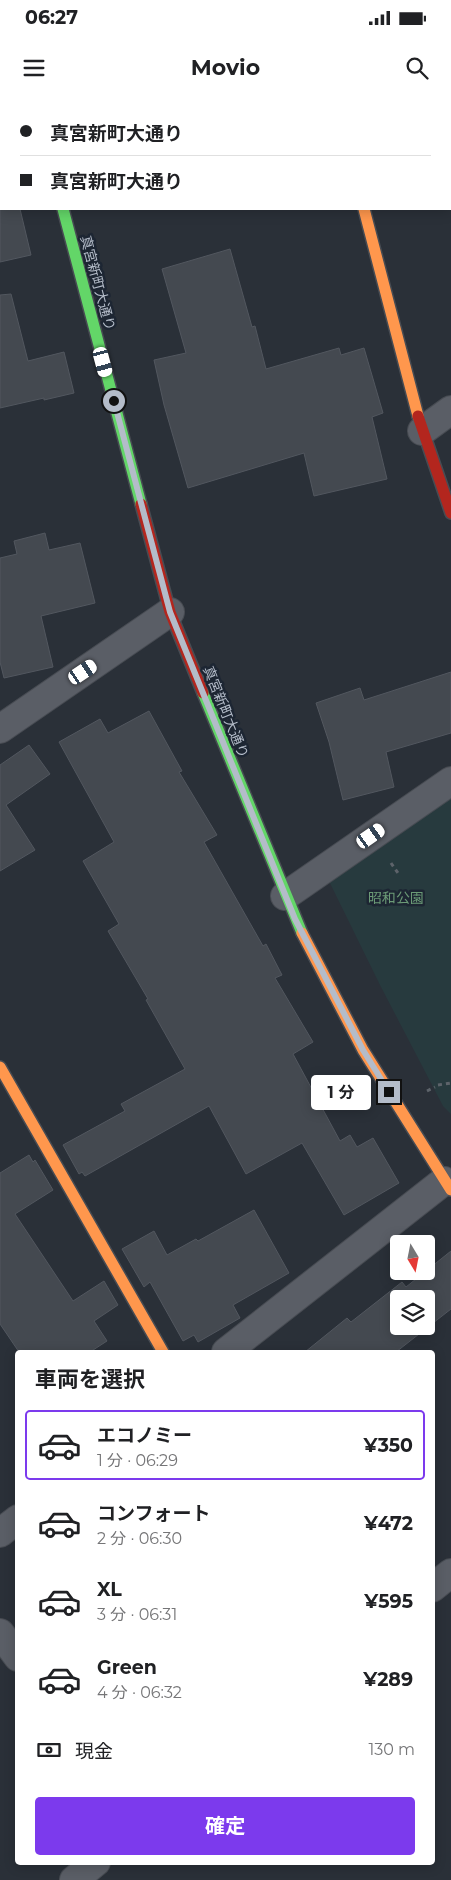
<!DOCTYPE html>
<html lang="ja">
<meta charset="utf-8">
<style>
:root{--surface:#fff;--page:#f2f2f2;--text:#202124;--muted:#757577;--line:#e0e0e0;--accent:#7c3aed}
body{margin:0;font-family:Montserrat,"Noto Sans JP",sans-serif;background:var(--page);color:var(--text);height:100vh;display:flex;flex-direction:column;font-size:19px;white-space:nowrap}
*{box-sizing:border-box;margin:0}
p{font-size:16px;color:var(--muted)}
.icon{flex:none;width:28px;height:28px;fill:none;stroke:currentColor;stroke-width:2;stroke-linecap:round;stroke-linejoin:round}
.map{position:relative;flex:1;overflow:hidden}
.side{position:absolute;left:15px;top:1250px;width:420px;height:515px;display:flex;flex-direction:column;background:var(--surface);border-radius:5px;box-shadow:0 2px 12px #0003}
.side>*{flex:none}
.guide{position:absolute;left:0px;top:0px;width:451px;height:110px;box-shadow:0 2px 12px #0003;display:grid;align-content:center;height:110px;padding:0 20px;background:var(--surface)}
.needle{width:32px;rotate:170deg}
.tools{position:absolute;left:390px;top:1135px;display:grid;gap:10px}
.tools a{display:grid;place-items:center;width:45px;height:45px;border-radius:5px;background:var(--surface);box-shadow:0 2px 12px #0003;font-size:25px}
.end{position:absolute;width:22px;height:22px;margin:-11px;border:6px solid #b4bcc9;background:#111;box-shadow:0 0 0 2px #111}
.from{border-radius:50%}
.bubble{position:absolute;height:35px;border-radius:5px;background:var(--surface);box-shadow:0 2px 12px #0003;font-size:16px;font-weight:700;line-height:35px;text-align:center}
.car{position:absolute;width:15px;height:30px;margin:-15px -8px;border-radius:6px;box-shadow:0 0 4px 1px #0007;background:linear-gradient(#fff 24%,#345 0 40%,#fff 0 76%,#345 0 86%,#fff 0)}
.guide b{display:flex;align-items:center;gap:18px;height:48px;font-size:19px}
.guide b+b{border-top:1px solid var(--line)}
.guide i{width:12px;height:12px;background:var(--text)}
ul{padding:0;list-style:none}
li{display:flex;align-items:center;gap:15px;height:70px;margin:0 10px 8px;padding:0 10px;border:2px solid transparent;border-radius:5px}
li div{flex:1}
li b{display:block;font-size:19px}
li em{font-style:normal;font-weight:700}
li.active{border-color:var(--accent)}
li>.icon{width:45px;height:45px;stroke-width:1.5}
h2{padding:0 20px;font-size:22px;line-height:60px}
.pay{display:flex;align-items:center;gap:12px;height:55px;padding:0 20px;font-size:19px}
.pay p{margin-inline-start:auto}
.button{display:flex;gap:10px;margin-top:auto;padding:10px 20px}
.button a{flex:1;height:58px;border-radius:5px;background:var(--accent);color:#fff;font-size:20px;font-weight:700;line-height:58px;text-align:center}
.status{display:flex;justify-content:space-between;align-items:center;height:35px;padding:0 25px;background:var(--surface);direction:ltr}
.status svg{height:14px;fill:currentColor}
header{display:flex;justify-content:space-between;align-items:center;height:65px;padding:0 20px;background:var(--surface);font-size:22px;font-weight:700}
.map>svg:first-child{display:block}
.green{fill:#273a3e}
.building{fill:#444950;stroke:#52575f;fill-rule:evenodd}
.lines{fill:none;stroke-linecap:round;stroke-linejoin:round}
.street-casing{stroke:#484c53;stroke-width:30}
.fast-casing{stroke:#484c53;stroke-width:14}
.slow-casing{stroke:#484c53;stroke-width:14}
.jam-casing{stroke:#484c53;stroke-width:14}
.path{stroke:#5d636a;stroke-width:3;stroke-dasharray:4 4;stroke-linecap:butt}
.street{stroke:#5a5e66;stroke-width:28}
.fast{stroke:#63d668;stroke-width:11}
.slow{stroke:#ff974d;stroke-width:11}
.jam{stroke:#b3261e;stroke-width:11}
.route{stroke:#b4bcc9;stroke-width:6}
.labels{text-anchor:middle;stroke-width:5;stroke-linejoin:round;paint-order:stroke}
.street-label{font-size:14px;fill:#b4bcc9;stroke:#1d2633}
.park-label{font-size:14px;fill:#6b9a76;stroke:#1d2633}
</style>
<div class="status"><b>06:27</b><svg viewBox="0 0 49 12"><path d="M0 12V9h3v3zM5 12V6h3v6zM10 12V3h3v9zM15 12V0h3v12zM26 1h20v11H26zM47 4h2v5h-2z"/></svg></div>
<header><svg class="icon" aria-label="menu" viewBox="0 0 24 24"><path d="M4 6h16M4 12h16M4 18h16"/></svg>Movio<svg class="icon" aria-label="search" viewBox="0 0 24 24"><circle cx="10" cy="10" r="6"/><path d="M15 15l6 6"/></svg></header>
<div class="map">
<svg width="451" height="1780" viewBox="0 0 451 1780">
<rect width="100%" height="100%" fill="#2a3038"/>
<!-- green -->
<path class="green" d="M 451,694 L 451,1014 L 443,1006 L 380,885 L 328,779 Z"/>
<!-- building -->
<path class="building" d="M 0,75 L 1,109 L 20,109 L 31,155 L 0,162 Z
M 230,149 L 252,227 L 255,226 L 266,269 L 339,248 L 341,255 L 364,248 L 383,313 L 372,317 L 387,379 L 314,396 L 304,353 L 188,388 L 164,305 L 154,260 L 186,253 L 162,169 Z
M 11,194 L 28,261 L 64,252 L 74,293 L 44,300 L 44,298 L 0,308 L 0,195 Z
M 45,433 L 49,450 L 80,443 L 95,503 L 41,516 L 53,567 L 4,578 L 0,562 L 0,458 L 17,454 L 14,441 Z
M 451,572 L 451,633 L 386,652 L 394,687 L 343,700 L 329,642 L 316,603 L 360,588 L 364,600 Z
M 149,611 L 182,671 L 179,672 L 217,735 L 204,742 L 263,846 L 266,844 L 282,875 L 275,878 L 313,942 L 293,954 L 340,1041 L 350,1035 L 357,1047 L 373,1038 L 399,1083 L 344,1115 L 302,1043 L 246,1074 L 209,1006 L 85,1076 L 82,1072 L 79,1074 L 63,1045 L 125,1011 L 121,1004 L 185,969 L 146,900 L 148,899 L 108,831 L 119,824 L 83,761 L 114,742 L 59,642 L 100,619 L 108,633 Z
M 29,645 L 50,674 L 6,705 L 35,750 L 0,771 L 0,665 Z
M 29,1055 L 33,1062 L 35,1060 L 53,1090 L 15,1114 L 73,1201 L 104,1181 L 118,1205 L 94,1221 L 107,1241 L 90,1252 L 19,1252 L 0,1224 L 0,1073 Z
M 254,1110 L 289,1173 L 233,1205 L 240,1218 L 198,1242 L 194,1235 L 183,1241 L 150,1182 L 144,1187 L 122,1149 L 154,1131 L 167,1155 L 196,1139 L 198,1141 Z
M 451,1151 L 451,1209 L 396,1252 L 305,1252 L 347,1218 L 351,1222 L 402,1182 L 406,1187 ZM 399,1199 L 426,1199 L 426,1226 L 399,1226 Z"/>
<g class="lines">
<!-- street casing -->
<g class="street-casing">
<path id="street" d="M 353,1 L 355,0
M 422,331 L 451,310
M 0,629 L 170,512
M 285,796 L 451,681
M 226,1252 L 444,1081
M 0,1433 L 18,1419
M 432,1488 L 451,1473
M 0,1533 L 18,1557
M 74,1780 L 96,1762"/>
</g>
<!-- fast casing -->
<g class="fast-casing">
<path id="fast" d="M 63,109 L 141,404
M 203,593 L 302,833"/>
</g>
<!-- slow casing -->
<g class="slow-casing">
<path id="slow" d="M 364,109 L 418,316
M 302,833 L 363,950 L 451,1090
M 0,967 L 163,1252"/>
</g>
<!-- jam casing -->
<g class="jam-casing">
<path id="jam" d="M 34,0 L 34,1
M 418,316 L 451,413
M 141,404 L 170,512 L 203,593"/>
</g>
<!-- path -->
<path class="path" d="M 391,763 L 398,773
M 438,985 L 451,983
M 427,991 L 435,987"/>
<!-- street -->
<use href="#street" class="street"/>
<!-- fast -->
<use href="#fast" class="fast"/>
<!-- slow -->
<use href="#slow" class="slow"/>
<!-- jam -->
<use href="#jam" class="jam"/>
</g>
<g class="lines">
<!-- route -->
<path class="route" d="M 114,301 L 170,512 L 295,819 L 363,950 L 389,992"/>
</g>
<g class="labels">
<!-- street labels -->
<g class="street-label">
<text transform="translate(98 183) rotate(75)" y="5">真宮新町大通り</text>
<text transform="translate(226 612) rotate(68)" y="5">真宮新町大通り</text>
</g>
<!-- park labels -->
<g class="park-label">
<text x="396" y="803">昭和公園</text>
</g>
</g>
</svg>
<div class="tools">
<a><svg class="needle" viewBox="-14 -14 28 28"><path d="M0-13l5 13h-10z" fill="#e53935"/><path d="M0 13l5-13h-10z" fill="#757577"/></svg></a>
<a><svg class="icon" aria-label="layers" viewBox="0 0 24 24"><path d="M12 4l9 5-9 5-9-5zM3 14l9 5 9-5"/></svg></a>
</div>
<i class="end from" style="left:114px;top:301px"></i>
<i class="end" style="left:389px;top:992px"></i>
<div class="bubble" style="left:311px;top:975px;width:60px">1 分</div>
<i class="car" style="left:103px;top:262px;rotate:165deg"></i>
<i class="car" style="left:83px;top:572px;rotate:56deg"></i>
<i class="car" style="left:371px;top:736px;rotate:55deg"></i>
<div class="guide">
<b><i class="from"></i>真宮新町大通り</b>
<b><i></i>真宮新町大通り</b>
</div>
<section class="side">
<h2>車両を選択</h2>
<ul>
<li class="active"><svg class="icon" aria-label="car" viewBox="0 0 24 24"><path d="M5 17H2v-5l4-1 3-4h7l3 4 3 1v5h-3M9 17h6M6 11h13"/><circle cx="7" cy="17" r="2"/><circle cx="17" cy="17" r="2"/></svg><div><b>エコノミー</b><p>1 分 · 06:29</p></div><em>¥350</em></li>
<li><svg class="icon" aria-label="car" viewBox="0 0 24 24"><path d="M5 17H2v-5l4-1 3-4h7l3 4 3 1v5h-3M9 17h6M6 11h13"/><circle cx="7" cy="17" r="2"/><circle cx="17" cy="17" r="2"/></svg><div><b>コンフォート</b><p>2 分 · 06:30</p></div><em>¥472</em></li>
<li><svg class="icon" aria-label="car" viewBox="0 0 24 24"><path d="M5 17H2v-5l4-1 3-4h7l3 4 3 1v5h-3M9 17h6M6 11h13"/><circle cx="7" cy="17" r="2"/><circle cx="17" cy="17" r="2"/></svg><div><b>XL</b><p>3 分 · 06:31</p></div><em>¥595</em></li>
<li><svg class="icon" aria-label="car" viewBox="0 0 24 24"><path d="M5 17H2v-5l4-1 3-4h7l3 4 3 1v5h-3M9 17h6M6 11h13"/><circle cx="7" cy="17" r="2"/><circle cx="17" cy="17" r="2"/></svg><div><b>Green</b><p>4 分 · 06:32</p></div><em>¥289</em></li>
</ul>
<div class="pay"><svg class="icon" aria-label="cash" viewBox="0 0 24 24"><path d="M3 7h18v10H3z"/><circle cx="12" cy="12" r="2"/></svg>現金<p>130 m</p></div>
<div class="button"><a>確定</a></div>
</section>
</div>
